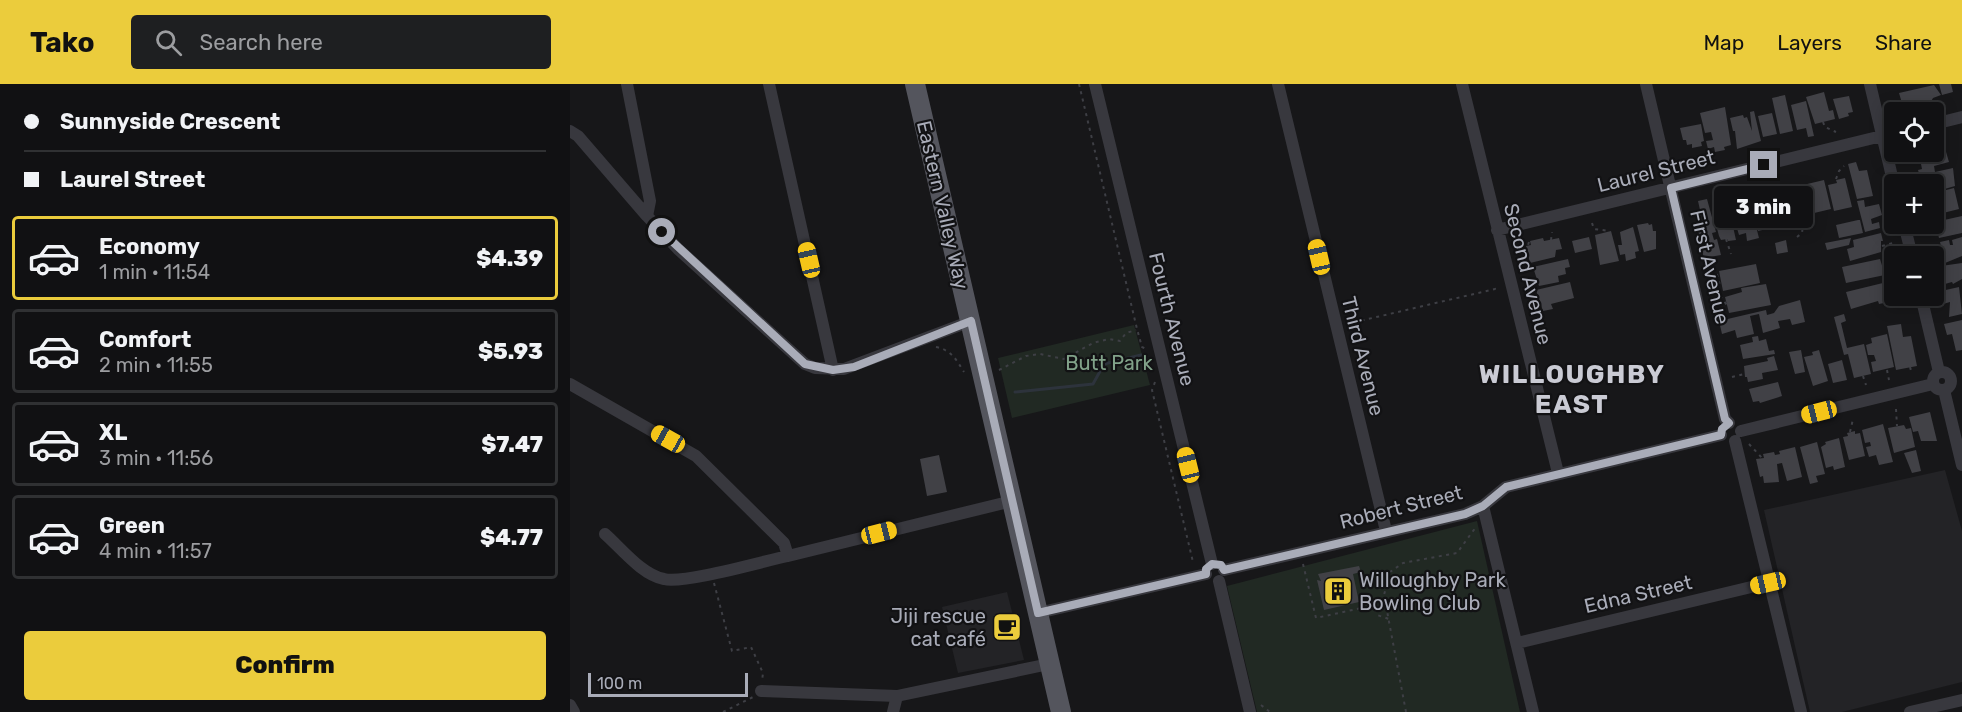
<!DOCTYPE html>
<meta charset="utf-8">
<style>
:root{--surface:#111113;--page:#1e1f21;--text:#f1f3f6;--muted:#9c9da0;--line:#303133;--accent:#ebcc3c}
body{margin:0;font-family:Rubik,sans-serif;background:var(--page);color:var(--text);height:100vh;display:flex;flex-direction:column;font-size:22px;white-space:nowrap}
*{box-sizing:border-box;margin:0}
p{font-size:20px;color:var(--muted)}
.icon{flex:none;width:33px;height:33px;fill:none;stroke:currentColor;stroke-width:2;stroke-linecap:round;stroke-linejoin:round}
.map{position:relative;flex:1;overflow:hidden}
.drawer{display:flex;flex-direction:column;background:var(--surface);width:570px}
.drawer>*{flex:none}
.top-card{display:grid;align-content:center;height:132px;padding:0 24px;background:var(--surface)}
.controls{position:absolute;left:1314px;top:18px;display:grid;gap:12px}
.controls a{display:grid;place-items:center;width:60px;height:60px;border-radius:6px;background:var(--surface);box-shadow:0 3px 15px #0003,0 0 0 2px var(--line);font-size:30px}
.scale{position:absolute;left:18px;bottom:15px;width:160px;box-sizing:border-box;padding-left:6px;border:3px solid #a9acb8;border-top:0;font-size:16px;line-height:21px;white-space:nowrap;color:#a9acb8;-webkit-text-stroke:4px #121214;paint-order:stroke}
.end{position:absolute;width:27px;height:27px;margin:-14px;border:8px solid #a9acb8;background:#111;box-shadow:0 0 0 3px #111}
.from{border-radius:50%}
.bubble{position:absolute;height:42px;border-radius:6px;background:var(--surface);box-shadow:0 3px 15px #0003,0 0 0 2px var(--line);font-size:20px;font-weight:800;line-height:42px;text-align:center}
.car{position:absolute;width:18px;height:36px;margin:-18px -9px;border-radius:8px;box-shadow:0 0 4px 2px #0007;background:linear-gradient(#f5c518 24%,#345 0 40%,#f5c518 0 76%,#345 0 86%,#f5c518 0)}
.top-card b{display:flex;align-items:center;gap:21px;height:57px;font-size:22px}
.top-card b+b{border-top:2px solid var(--line)}
.top-card i{width:15px;height:15px;background:var(--text)}
ul{padding:0;list-style:none}
li{display:flex;align-items:center;gap:18px;height:84px;margin:0 12px 9px;padding:0 12px;border:3px solid var(--line);border-radius:6px}
li div{flex:1}
li b{display:block;font-size:22px}
li em{font-style:normal;font-weight:800}
li.active{border-color:var(--accent)}
li>.icon{width:54px;height:54px;stroke-width:1.5}
.button{display:flex;gap:12px;margin-top:auto;padding:12px 24px}
.button a{flex:1;height:69px;border-radius:6px;background:var(--accent);color:#111;font-size:24px;font-weight:800;line-height:69px;text-align:center}
header{display:flex;align-items:center;gap:36px;box-sizing:border-box;height:84px;padding:0 30px;background:var(--accent);color:#111}
header strong{font-size:28px}
nav{display:flex;gap:33px;margin-inline-start:auto;font-size:21px}
.search{width:420px;height:54px;background:var(--page);display:flex;align-items:center;gap:15px;box-sizing:border-box;padding:0 21px;border-radius:6px;color:var(--muted);font-size:22px}
main{display:flex;flex:1;min-height:0}
.map>svg:first-child{display:block}
.built{fill:#232326}
.green{fill:#212923}
.lines{fill:none;stroke-linecap:round;stroke-linejoin:round}
.stream{stroke:#2d333c;stroke-width:3}
.building{fill:#414146}
.path{stroke:#3e3f45;stroke-width:2;stroke-dasharray:3 4.5;stroke-linecap:butt}
.street{stroke:#38383e;stroke-width:12}
.primary{stroke:#54555d;stroke-width:20}
.route{stroke:#a9acb8;stroke-width:8}
.labels{text-anchor:middle;stroke-width:4.5;stroke-linejoin:round;paint-order:stroke}
.street-label{font-size:20px;fill:#a9acb8;stroke:#121214}
.park-label{font-size:20px;fill:#81a289;stroke:#121214}
.poi-label{font-size:20px;fill:#a9acb8;stroke:#121214;text-anchor:start}
.district-label{font-size:26px;font-weight:bold;letter-spacing:1.5px;fill:#cacbd4;stroke:#121214}
</style>
<header>
<strong>Tako</strong>
<div class="search"><svg class="icon" aria-label="search" viewBox="0 0 24 24"><circle cx="10" cy="10" r="6"/><path d="M15 15l6 6"/></svg>Search here</div>
<nav><a>Map</a><a>Layers</a><a>Share</a></nav>
</header>
<main>
<section class="drawer">
<div class="top-card">
<b><i class="from"></i>Sunnyside Crescent</b>
<b><i></i>Laurel Street</b>
</div>
<ul>
<li class="active"><svg class="icon" aria-label="car" viewBox="0 0 24 24"><path d="M5 17H2v-5l4-1 3-4h7l3 4 3 1v5h-3M9 17h6M6 11h13"/><circle cx="7" cy="17" r="2"/><circle cx="17" cy="17" r="2"/></svg><div><b>Economy</b><p>1 min · 11:54</p></div><em>$4.39</em></li>
<li><svg class="icon" aria-label="car" viewBox="0 0 24 24"><path d="M5 17H2v-5l4-1 3-4h7l3 4 3 1v5h-3M9 17h6M6 11h13"/><circle cx="7" cy="17" r="2"/><circle cx="17" cy="17" r="2"/></svg><div><b>Comfort</b><p>2 min · 11:55</p></div><em>$5.93</em></li>
<li><svg class="icon" aria-label="car" viewBox="0 0 24 24"><path d="M5 17H2v-5l4-1 3-4h7l3 4 3 1v5h-3M9 17h6M6 11h13"/><circle cx="7" cy="17" r="2"/><circle cx="17" cy="17" r="2"/></svg><div><b>XL</b><p>3 min · 11:56</p></div><em>$7.47</em></li>
<li><svg class="icon" aria-label="car" viewBox="0 0 24 24"><path d="M5 17H2v-5l4-1 3-4h7l3 4 3 1v5h-3M9 17h6M6 11h13"/><circle cx="7" cy="17" r="2"/><circle cx="17" cy="17" r="2"/></svg><div><b>Green</b><p>4 min · 11:57</p></div><em>$4.77</em></li>
</ul>
<div class="button"><a>Confirm</a></div>
</section>
<div class="map">
<svg width="1392" height="628" viewBox="0 0 1392 628">
<rect width="100%" height="100%" fill="#171719"/>
<!-- built -->
<path class="built" d="M 1375,386 L 1392,447 L 1392,598 L 1272,628 L 1240,628 L 1194,426 Z
M 437,508 L 454,576 L 388,589 L 372,523 Z"/>
<!-- green -->
<path class="green" d="M 564,241 L 580,301 L 442,334 L 428,274 Z
M 907,437 L 950,628 L 687,628 L 657,502 Z"/>
<g class="lines">
<!-- stream -->
<path class="stream" d="M 445,308 L 523,300 L 534,280 L 571,271"/>
</g>
<!-- building -->
<path class="building" d="M 1369,0 L 1381,0 L 1383,8 L 1372,11 Z
M 1364,1 L 1371,11 L 1363,14 L 1359,21 L 1340,28 L 1339,25 L 1334,26 L 1329,9 Z
M 1254,8 L 1259,27 L 1263,26 L 1265,35 L 1245,40 L 1236,13 Z
M 1215,11 L 1223,47 L 1210,50 L 1202,14 Z
M 1279,12 L 1283,28 L 1278,29 L 1279,32 L 1269,35 L 1263,15 Z
M 1236,17 L 1244,52 L 1238,53 L 1236,44 L 1227,46 L 1221,21 Z
M 1155,23 L 1161,61 L 1154,63 L 1155,66 L 1145,68 L 1144,63 L 1138,65 L 1136,57 L 1143,56 L 1141,48 L 1135,49 L 1130,29 Z
M 1184,27 L 1191,57 L 1167,65 L 1165,47 L 1163,47 L 1160,34 L 1173,31 L 1174,34 L 1177,33 L 1182,47 L 1180,28 Z
M 1202,29 L 1207,50 L 1193,53 L 1188,32 Z
M 1131,40 L 1134,57 L 1131,58 L 1132,62 L 1122,64 L 1122,60 L 1117,61 L 1116,56 L 1113,56 L 1110,44 Z
M 1374,61 L 1379,78 L 1364,82 L 1365,88 L 1383,84 L 1385,102 L 1364,108 L 1364,100 L 1352,100 L 1348,86 L 1352,85 L 1351,80 L 1347,80 L 1345,73 L 1349,72 L 1348,68 L 1364,68 L 1364,63 Z
M 1286,78 L 1289,87 L 1297,86 L 1303,112 L 1287,115 L 1278,80 Z
M 1275,94 L 1282,123 L 1264,127 L 1258,101 L 1267,99 L 1266,96 Z
M 1254,96 L 1261,125 L 1240,130 L 1237,116 L 1241,115 L 1240,110 L 1236,111 L 1233,101 Z
M 1220,104 L 1223,109 L 1232,106 L 1239,140 L 1230,142 L 1228,135 L 1220,137 L 1219,134 L 1212,135 L 1206,107 Z
M 1384,104 L 1389,125 L 1365,131 L 1364,109 Z
M 1190,110 L 1197,110 L 1206,143 L 1188,147 L 1180,113 Z
M 1137,115 L 1146,148 L 1142,149 L 1144,156 L 1147,155 L 1151,171 L 1134,174 L 1131,163 L 1137,161 L 1134,151 L 1129,152 L 1125,127 L 1130,126 L 1128,117 Z
M 1179,115 L 1189,154 L 1177,157 L 1176,149 L 1169,151 L 1166,141 L 1169,140 L 1168,136 L 1164,137 L 1160,119 Z
M 1294,116 L 1295,123 L 1309,120 L 1312,131 L 1301,135 L 1302,140 L 1309,138 L 1310,144 L 1295,148 L 1287,117 Z
M 1158,120 L 1166,156 L 1158,157 L 1157,155 L 1151,156 L 1149,152 L 1142,125 Z
M 1392,132 L 1392,149 L 1369,154 L 1365,138 Z
M 1288,136 L 1290,136 L 1293,149 L 1269,154 L 1266,141 Z
M 1078,139 L 1079,141 L 1082,140 L 1083,147 L 1086,147 L 1086,165 L 1074,168 L 1067,141 Z
M 1063,143 L 1069,167 L 1065,168 L 1066,174 L 1056,177 L 1055,170 L 1050,171 L 1048,161 L 1052,161 L 1050,148 Z
M 1041,147 L 1049,177 L 1030,181 L 1025,151 Z
M 1311,149 L 1313,157 L 1311,157 L 1311,168 L 1280,177 L 1277,165 L 1284,163 L 1283,156 Z
M 1019,153 L 1022,165 L 1005,169 L 1002,157 Z
M 1392,153 L 1392,172 L 1375,179 L 1370,158 L 1379,156 L 1380,161 L 1383,161 L 1382,156 Z
M 973,154 L 974,157 L 989,154 L 992,165 L 986,166 L 985,173 L 960,179 L 956,162 L 961,161 L 960,157 Z
M 1281,154 L 1279,161 L 1257,166 L 1255,159 Z
M 1216,156 L 1218,168 L 1207,170 L 1205,159 Z
M 998,175 L 1000,183 L 995,184 L 996,190 L 988,192 L 989,198 L 969,202 L 963,183 Z
M 1310,175 L 1315,191 L 1276,199 L 1272,183 Z
M 1392,179 L 1392,195 L 1383,200 L 1382,198 L 1375,200 L 1373,190 L 1376,189 L 1375,186 L 1365,188 L 1364,183 Z
M 1186,180 L 1190,199 L 1153,207 L 1149,187 Z
M 1000,198 L 1004,214 L 981,220 L 983,225 L 973,227 L 966,206 Z
M 1317,198 L 1319,218 L 1309,220 L 1308,217 L 1281,225 L 1276,208 Z
M 1196,200 L 1201,221 L 1159,229 L 1155,213 L 1172,208 L 1171,204 Z
M 1389,203 L 1392,230 L 1379,233 L 1380,218 L 1373,220 L 1371,207 Z
M 1230,216 L 1235,238 L 1222,241 L 1220,235 L 1208,237 L 1210,244 L 1193,249 L 1189,230 L 1180,232 L 1184,250 L 1167,254 L 1165,246 L 1152,250 L 1149,237 L 1196,226 L 1197,231 L 1204,229 L 1209,222 Z
M 1274,230 L 1276,237 L 1271,239 L 1277,264 L 1294,260 L 1301,290 L 1284,294 L 1278,270 L 1274,271 L 1264,233 Z
M 1392,236 L 1392,266 L 1386,267 L 1382,250 L 1377,251 L 1374,240 Z
M 1331,240 L 1333,253 L 1341,252 L 1347,282 L 1326,286 L 1317,242 Z
M 1317,250 L 1324,283 L 1303,288 L 1301,278 L 1306,277 L 1304,271 L 1298,271 L 1296,261 L 1302,259 L 1301,254 Z
M 1188,252 L 1189,257 L 1196,255 L 1199,267 L 1204,266 L 1205,270 L 1173,275 L 1170,261 L 1183,258 L 1182,253 Z
M 1231,266 L 1235,288 L 1225,290 L 1219,268 Z
M 1249,266 L 1258,297 L 1243,302 L 1234,273 L 1243,271 L 1242,268 Z
M 1204,272 L 1208,286 L 1192,289 L 1193,295 L 1178,298 L 1177,293 L 1175,293 L 1174,282 L 1198,277 L 1197,274 Z
M 1272,276 L 1277,296 L 1263,299 L 1258,280 Z
M 1208,298 L 1212,312 L 1190,319 L 1189,317 L 1183,318 L 1179,305 Z
M 1360,328 L 1367,357 L 1351,357 L 1348,347 L 1343,348 L 1339,333 Z
M 1313,340 L 1323,378 L 1309,381 L 1306,371 L 1299,373 L 1296,363 L 1301,362 L 1300,358 L 1295,359 L 1292,346 Z
M 1334,341 L 1336,345 L 1341,344 L 1345,363 L 1324,369 L 1318,344 Z
M 1285,347 L 1285,350 L 1290,349 L 1295,372 L 1279,376 L 1273,353 L 1278,352 L 1277,349 Z
M 1269,354 L 1275,383 L 1264,386 L 1263,382 L 1256,384 L 1251,363 L 1256,360 L 1255,358 Z
M 1247,358 L 1255,390 L 1246,392 L 1248,398 L 1240,400 L 1230,363 Z
M 1225,363 L 1232,393 L 1217,397 L 1212,379 L 1207,380 L 1209,398 L 1194,399 L 1193,392 L 1190,393 L 1186,375 L 1194,374 L 1193,370 L 1204,368 L 1205,371 L 1210,370 L 1209,367 Z
M 1346,366 L 1351,387 L 1342,389 L 1334,369 Z
M 369,371 L 377,408 L 357,412 L 350,375 Z
M 789,482 L 791,488 L 783,490 L 789,518 L 754,526 L 747,496 L 751,497 L 748,490 Z"/>
<g class="lines">
<!-- path -->
<path class="path" d="M 509,0 L 567,245 L 572,263 L 578,266
M 1253,38 L 1255,43 L 1266,48
M 1266,95 L 1269,87 L 1274,82
M 1165,104 L 1167,117
M 1191,112 L 1198,99
M 1022,139 L 1024,145 L 1040,147
M 1227,153 L 1232,149 L 1233,141
M 1156,155 L 1161,170
M 981,156 L 982,148
M 944,161 L 948,160 L 958,172
M 1312,162 L 1323,159
M 951,163 L 958,161 L 959,158
M 1313,181 L 1324,179
M 1147,190 L 1149,199 L 1151,198
M 1318,206 L 1324,204
M 1150,212 L 1157,221
M 777,240 L 925,205 L 924,201
M 366,263 C 381,266 386,275 394,288
M 1340,283 L 1342,290
M 429,286 L 456,272 L 470,270 L 494,275 L 523,259 L 539,255 L 550,257 L 556,249 L 566,246
M 1317,286 L 1319,296
M 1293,292 L 1296,301
M 1162,293 L 1174,290
M 585,298 L 582,306 L 623,478
M 1326,325 L 1327,342
M 1280,348 L 1283,335
M 1179,360 L 1192,374
M 733,480 L 746,534 L 805,521 L 807,531 L 819,535
M 144,499 L 162,567 L 181,563 L 193,589 L 192,597
M 691,621 L 700,628
M 153,628 L 183,613
M 836,628 L 814,511 L 820,488 L 833,479 L 887,469 L 906,443"/>
<!-- street -->
<path class="street" d="M 57,0 L 80,117 L 77,132
M 199,0 L 263,286
M 525,0 L 642,480
M 708,0 L 816,447
M 892,0 L 988,389
M 1076,0 L 1155,335 L 1159,339
M 1300,0 L 1324,101
M 1364,40 L 1392,33
M 0,47 L 8,52 L 77,132 L 108,165 L 235,280 L 245,284 L 274,285 L 401,237
M 1334,140 L 1342,172
M 927,146 L 1324,49
M 1351,212 L 1369,288
M1363 297a9 9 0 1 1 18 0a9 9 0 1 1-18 0Z
M 0,300 L 126,372 L 214,459 L 218,472 L 442,417
M 1374,306 L 1392,381
M 1171,347 L 1363,300
M 1165,357 L 1231,628
M 913,422 L 963,628
M 35,450 C 51,464 72,491 94,495 C 114,500 194,477 218,472
M 654,486 L 895,430 L 913,422 L 936,403 L 1151,351
M 649,497 L 680,628
M 468,529 L 636,490
M 947,559 L 1198,499
M 191,607 L 327,612
M 0,621 L 4,628
M 323,628 L 327,612 L 479,580
M 1340,628 L 1392,616"/>
<!-- primary -->
<path class="primary" d="M 345,0 L 491,628"/>
</g>
<g class="lines">
<!-- route -->
<path class="route" d="M 92,148 L 235,280 L 263,286 L 284,283 L 401,237 L 468,529 L 636,490 L 636,485 L 642,480 L 651,481 L 654,486 L 895,430 L 913,422 L 936,403 L 1151,351 L 1152,345 L 1159,339 L 1155,335 L 1101,104 L 1194,81"/>
</g>
<!-- icons -->
<defs>
<g id="building-square" transform="scale(1.5)"><rect x="-9" y="-9" width="18" height="18" rx="4" fill="#ebcc3c" stroke="#121214"/><path d="M-4-6H4V6H1V3H-1V6H-4ZM-2.5-4.3h1.7v1.8h-1.7ZM.8-4.3h1.7v1.8H.8ZM-2.5-1h1.7V.8h-1.7ZM.8-1h1.7V.8H.8Z" fill="#111"/></g>
<g id="cafe-square" transform="scale(1.5)"><rect x="-9" y="-9" width="18" height="18" rx="4" fill="#ebcc3c" stroke="#121214"/><path d="M-5.5-4.5H6V0H3Q3 3.5 0 3.5H-2.5Q-5.5 3.5-5.5 0ZM3-3.2v2h1.7v-2ZM-6 4.5H4V6H-6Z" fill="#111"/></g>
</defs>
<g fill-rule="evenodd">
<use href="#building-square" x="768" y="507"/>
<use href="#cafe-square" x="437" y="543"/>
</g>
<g class="labels">
<!-- street labels -->
<g class="street-label">
<text transform="translate(1086 87) rotate(-14)" y="7">Laurel Street</text>
<text transform="translate(373 121) rotate(77)" y="7">Eastern Valley Way</text>
<text transform="translate(1140 183) rotate(77)" y="7">First Avenue</text>
<text transform="translate(958 190) rotate(76)" y="7">Second Avenue</text>
<text transform="translate(602 235) rotate(76)" y="7">Fourth Avenue</text>
<text transform="translate(793 272) rotate(76)" y="7">Third Avenue</text>
<text transform="translate(831 423) rotate(-14)" y="7">Robert Street</text>
<text transform="translate(1068 510) rotate(-13)" y="7">Edna Street</text>
</g>
<!-- park labels -->
<g class="park-label">
<text x="539" y="286">Butt Park</text>
</g>
<!-- poi labels -->
<g class="poi-label">
<text x="789" y="503">Willoughby Park<tspan x="789" dy="23">Bowling Club</tspan></text>
<text x="416" y="539" text-anchor="end">Jiji rescue<tspan x="416" dy="23">cat café</tspan></text>
</g>
<!-- district labels -->
<g class="district-label">
<text x="1002" y="299">WILLOUGHBY<tspan x="1002" dy="30">EAST</tspan></text>
</g>
</g>
</svg>
<div class="controls">
<a><svg class="icon" aria-label="locate" viewBox="0 0 24 24"><circle cx="12" cy="12" r="6"/><path d="M12 2v4M12 18v4M2 12h4M18 12h4"/></svg></a>
<a>+</a>
<a>−</a>
</div>
<div class="scale">100 m</div>
<i class="end from" style="left:92px;top:148px"></i>
<i class="end" style="left:1194px;top:81px"></i>
<div class="bubble" style="left:1144px;top:102px;width:99px">3 min</div>
<i class="car" style="left:749px;top:173px;rotate:347deg"></i>
<i class="car" style="left:239px;top:176px;rotate:347deg"></i>
<i class="car" style="left:1249px;top:328px;rotate:256deg"></i>
<i class="car" style="left:98px;top:355px;rotate:299deg"></i>
<i class="car" style="left:618px;top:381px;rotate:346deg"></i>
<i class="car" style="left:309px;top:449px;rotate:76deg"></i>
<i class="car" style="left:1198px;top:499px;rotate:257deg"></i>
</div>
</main>
